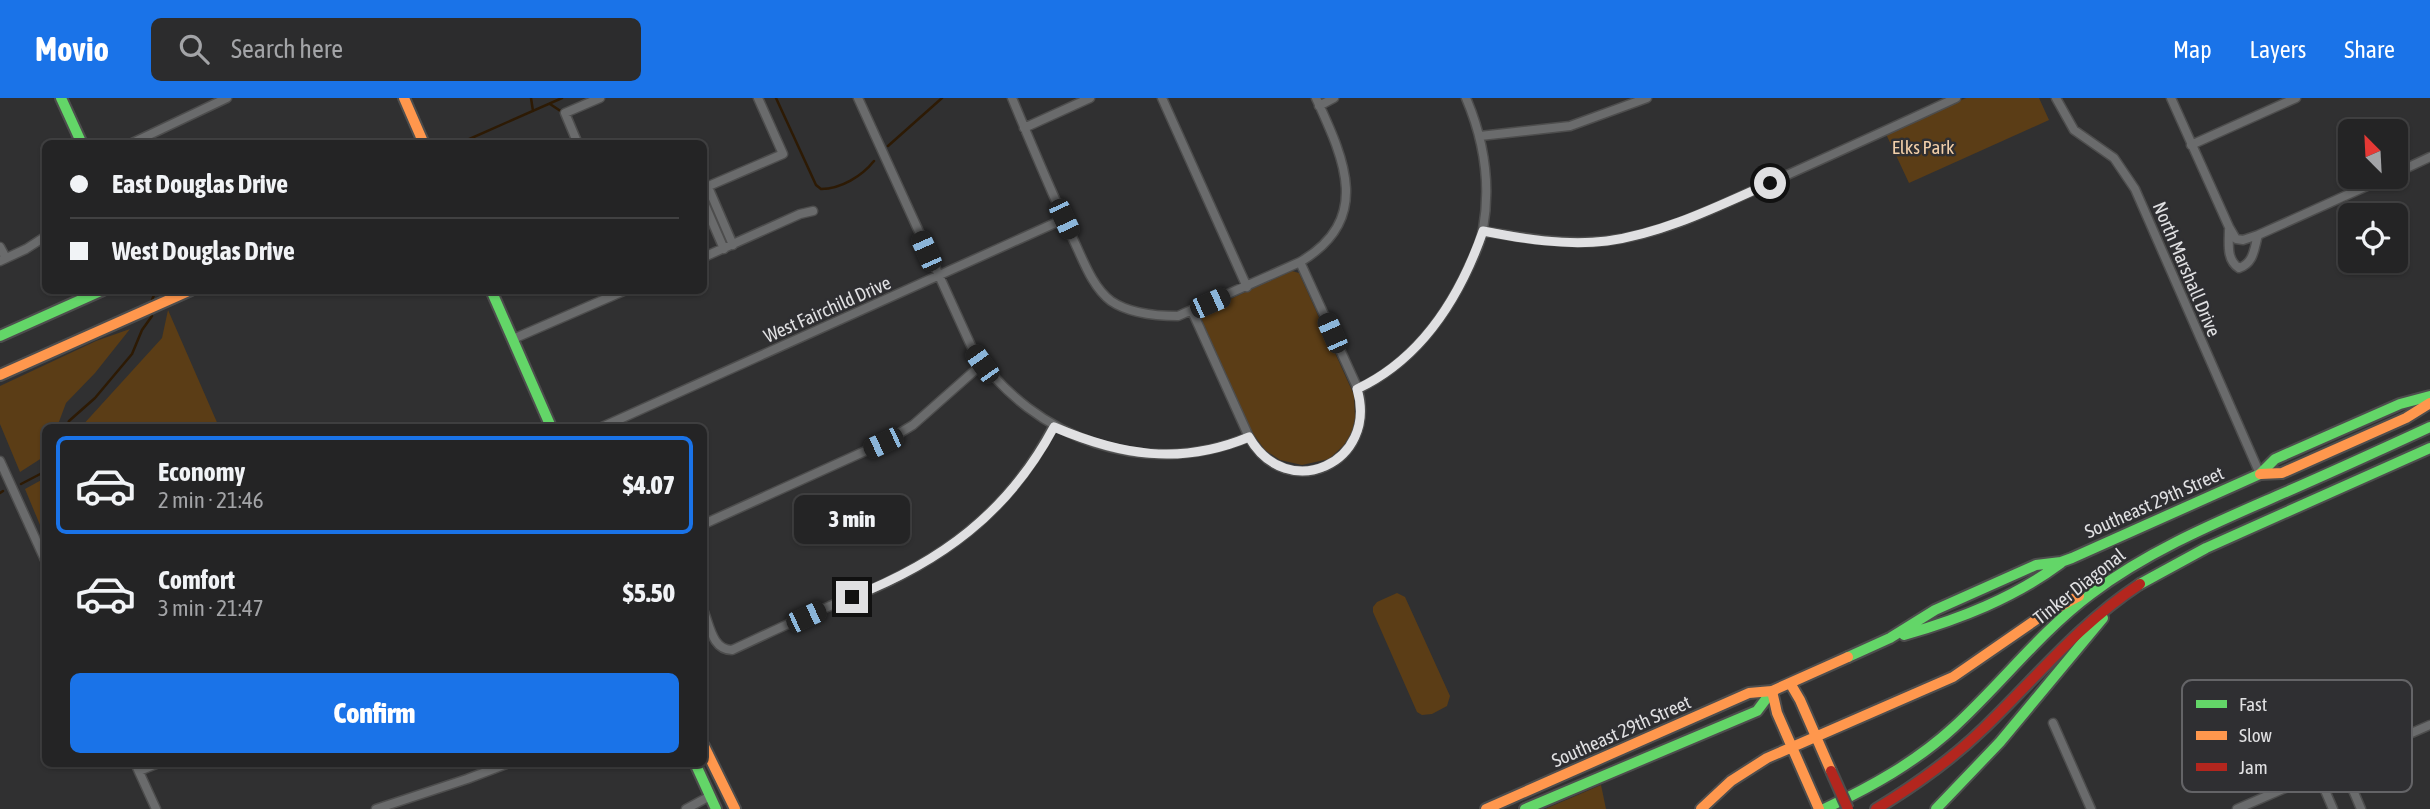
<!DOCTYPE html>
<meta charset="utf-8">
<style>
:root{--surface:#242425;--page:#2c2c2d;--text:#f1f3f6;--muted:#a3a4a7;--line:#414142;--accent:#1a73e8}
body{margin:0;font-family:"Asap Condensed",sans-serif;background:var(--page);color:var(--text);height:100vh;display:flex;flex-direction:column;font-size:26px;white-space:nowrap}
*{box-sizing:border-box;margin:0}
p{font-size:23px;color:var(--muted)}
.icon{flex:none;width:38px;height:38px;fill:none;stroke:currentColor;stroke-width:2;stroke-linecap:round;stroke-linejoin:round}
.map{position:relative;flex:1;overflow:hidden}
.side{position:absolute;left:42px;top:326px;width:665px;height:343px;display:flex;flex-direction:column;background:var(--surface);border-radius:10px;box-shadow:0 2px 5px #0004,0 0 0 2px var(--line)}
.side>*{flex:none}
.top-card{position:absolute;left:42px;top:42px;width:665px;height:154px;border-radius:10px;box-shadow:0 2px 5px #0004,0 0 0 2px var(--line);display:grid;align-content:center;height:154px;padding:0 28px;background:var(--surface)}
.needle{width:46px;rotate:336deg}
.fabs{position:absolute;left:2338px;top:21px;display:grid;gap:14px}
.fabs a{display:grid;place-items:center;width:70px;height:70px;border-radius:10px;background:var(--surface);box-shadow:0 2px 5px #0004,0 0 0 2px var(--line);font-size:35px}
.end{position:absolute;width:32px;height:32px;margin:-16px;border:9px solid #e0e0e2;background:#111;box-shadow:0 0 0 4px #111}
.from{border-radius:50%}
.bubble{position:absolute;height:49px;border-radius:10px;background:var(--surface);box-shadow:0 2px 5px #0004,0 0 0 2px var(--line);font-size:23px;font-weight:800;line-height:49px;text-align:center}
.car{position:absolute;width:21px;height:42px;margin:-21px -10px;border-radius:9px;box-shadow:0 0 5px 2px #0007;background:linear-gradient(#222 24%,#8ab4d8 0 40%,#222 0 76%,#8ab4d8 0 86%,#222 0)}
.top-card b{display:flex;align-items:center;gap:24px;height:66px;font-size:26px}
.top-card b+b{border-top:2px solid var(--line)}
.top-card i{width:18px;height:18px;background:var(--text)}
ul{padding:12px 0 0;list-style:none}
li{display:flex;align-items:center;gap:21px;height:98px;margin:0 14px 10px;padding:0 14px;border:4px solid transparent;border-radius:10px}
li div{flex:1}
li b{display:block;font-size:26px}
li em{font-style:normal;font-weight:800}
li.active{border-color:var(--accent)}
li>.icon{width:63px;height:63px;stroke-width:1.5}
.primary-button{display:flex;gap:14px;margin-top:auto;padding:14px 28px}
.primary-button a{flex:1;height:80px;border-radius:10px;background:var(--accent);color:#fff;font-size:28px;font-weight:800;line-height:80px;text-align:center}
header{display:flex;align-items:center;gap:42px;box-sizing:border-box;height:98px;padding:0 35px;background:var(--accent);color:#fff}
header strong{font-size:33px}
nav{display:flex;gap:38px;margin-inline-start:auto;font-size:24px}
.search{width:490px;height:63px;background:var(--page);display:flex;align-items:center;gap:18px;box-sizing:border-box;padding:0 24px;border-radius:10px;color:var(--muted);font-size:26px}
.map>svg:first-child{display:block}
.green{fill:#5b3d16}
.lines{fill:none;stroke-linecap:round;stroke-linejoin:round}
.stream{stroke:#2d1a04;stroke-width:2.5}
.street-casing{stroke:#4d4d4d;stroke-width:11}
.fast-casing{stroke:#4d4d4d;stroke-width:14}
.slow-casing{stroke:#4d4d4d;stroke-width:14}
.jam-casing{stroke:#4d4d4d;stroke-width:14}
.street{stroke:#6a6b6c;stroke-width:8}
.fast{stroke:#63d668;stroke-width:10}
.slow{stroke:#ff974d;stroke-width:10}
.jam{stroke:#b3261e;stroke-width:10}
.jam-bridge-casing{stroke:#4d4d4d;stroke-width:14;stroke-linecap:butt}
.jam-bridge{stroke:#b3261e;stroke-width:10}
.route{stroke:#e0e0e2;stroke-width:9}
.labels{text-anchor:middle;stroke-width:5;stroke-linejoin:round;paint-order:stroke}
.park-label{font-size:19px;fill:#f2cfa9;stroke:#2f2f32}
.street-label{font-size:19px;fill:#e0e0e2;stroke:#2f2f32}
.key{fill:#2f2f32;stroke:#646467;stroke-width:2}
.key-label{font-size:19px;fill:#e0e0e2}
</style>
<header>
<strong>Movio</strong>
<div class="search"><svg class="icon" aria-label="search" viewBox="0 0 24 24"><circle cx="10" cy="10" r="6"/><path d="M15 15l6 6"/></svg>Search here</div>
<nav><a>Map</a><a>Layers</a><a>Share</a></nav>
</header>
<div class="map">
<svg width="2430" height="711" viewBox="0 0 2430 711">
<rect width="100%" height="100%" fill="#303031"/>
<!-- green -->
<path class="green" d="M 1966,0 L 2039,0 L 2049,22 L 1909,85 L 1886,36 Z
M 1292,173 L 1299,175 L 1354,297 L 1355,320 L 1352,334 L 1344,347 L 1329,361 L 1302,367 L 1280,362 L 1265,352 L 1251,333 L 1201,220 L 1204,213 Z
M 168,212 L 219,329 L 81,329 L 162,240 Z
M 130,231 L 95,275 L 66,305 L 57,329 L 46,329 L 45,358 L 20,374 L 0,326 L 0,288 L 96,243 Z
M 45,380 L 45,439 L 25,391 Z
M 1397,495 L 1405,499 L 1450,598 L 1447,608 L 1432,616 L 1422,617 L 1417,614 L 1373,514 L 1373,509 L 1377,504 Z
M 1601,687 L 1606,711 L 1545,711 Z"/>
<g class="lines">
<!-- stream -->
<path class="stream" d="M 531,0 L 533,13
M 776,0 L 816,87 L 821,91 C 841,91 862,78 874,63
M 550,6 L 562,14
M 458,46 L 562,0
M 888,48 L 942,0
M 152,202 L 156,192
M 67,329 L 69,323 L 95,300 L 132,256 L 142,232 L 152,218
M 21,386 L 46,373
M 0,395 L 3,393"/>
<!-- street casing -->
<g class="street-casing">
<path id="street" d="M 858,0 L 973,252 C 1035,342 1146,382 1249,339
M 1012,0 C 1032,48 1052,96 1074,143 C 1083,162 1093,190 1111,203 C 1130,216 1156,218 1178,218 L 1300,164 C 1373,121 1344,61 1316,0
M 1162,0 L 1247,189
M 2056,0 L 2074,32 L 2114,60 L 2135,91 L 2260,376
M 2171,0 L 2229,129 L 2236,141 L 2243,142 L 2258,137 L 2387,79
M 1319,8 L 1334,0
M 1024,30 L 1090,0
M 1480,38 L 1570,28 L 1647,0
M 130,46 L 227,0
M 578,46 L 565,15 L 600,0
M 2191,47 L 2296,0
M 2396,75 L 2430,59
M 708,89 L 733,147
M 704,90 L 783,56 L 758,0
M 704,105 L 724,151
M 2229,132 C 2229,145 2226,162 2239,170 C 2254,165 2254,151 2258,137
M 1483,133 C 1523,140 1564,147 1605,143 C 1665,136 1722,107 1776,82 C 1836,55 1896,28 1956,0
M 0,149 L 6,160
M 704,159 L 800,116 L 813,113
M 0,163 L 26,151 L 46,138
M 1192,213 L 1249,339 C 1286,406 1378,367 1358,291 L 1300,164
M 513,241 L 626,192
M 1358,291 C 1410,266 1444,222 1468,171 C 1474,158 1481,145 1483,131 C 1491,86 1484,42 1466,0
M 602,329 L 1064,121
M 0,363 L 46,464
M 704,426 L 883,345 L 913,327 L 982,266
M 704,514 C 710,529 713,552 732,552 C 765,537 797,521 830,508 C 844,501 860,497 875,490 C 954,454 1012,407 1053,329
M 2053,625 L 2091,711
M 135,665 L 156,711
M 2342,666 L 2361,711
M 139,673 L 159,665
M 2318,676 L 2333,711
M 376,711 L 467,681 L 509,665
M 686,711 L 710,698
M 2237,711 L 2430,627"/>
</g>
<!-- fast casing -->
<g class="fast-casing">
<path id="fast" d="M 61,0 L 82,46
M 491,192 L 551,329
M 0,238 L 103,192
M 2140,486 L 2206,450 L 2430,350
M 1904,537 C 1960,521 2014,500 2061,465
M 1848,559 L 1890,540 L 1935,512 L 2036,467 L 2061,464 L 2072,460 L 2260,376 L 2275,361 L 2400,306 L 2430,298
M 695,665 L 716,711
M 1525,711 L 1757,613 L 1772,593
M 1824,711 C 1871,689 1916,664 1954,629 C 2001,586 2040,534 2091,496 C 2148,453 2215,425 2279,397 C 2330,375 2380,352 2430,329
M 1936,711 L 2000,644 L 2103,520"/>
</g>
<!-- slow casing -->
<g class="slow-casing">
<path id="slow" d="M 404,0 L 424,46
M 0,277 L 191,192
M 2260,376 L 2282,375 L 2406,320 L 2430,305
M 1790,585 L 1800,602 L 1831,673
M 1772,593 L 1777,615 L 1819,711
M 704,648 L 735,711
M 1486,711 L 1749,595 L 1772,593 L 1848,559
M 1701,711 L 1731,683 L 1767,660 L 1953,579 L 2040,519 L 2079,498"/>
</g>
<!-- jam casing -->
<g class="jam-casing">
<path id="jam" d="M 1876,711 C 1914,688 1951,662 1983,631 C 2035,581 2079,526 2140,486"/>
</g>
<!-- street -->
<use href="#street" class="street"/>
<!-- fast -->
<use href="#fast" class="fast"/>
<!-- slow -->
<use href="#slow" class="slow"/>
<!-- jam -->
<use href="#jam" class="jam"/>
<!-- jam-bridge casing -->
<g class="jam-bridge-casing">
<path id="jam-bridge" d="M 1831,673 L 1848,711"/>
</g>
<!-- jam-bridge -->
<use href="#jam-bridge" class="jam-bridge"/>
</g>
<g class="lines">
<!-- route -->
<path class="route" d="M 852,499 C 941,464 1008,415 1054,329 C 1120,357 1180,368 1249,339 C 1287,406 1379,365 1357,291 C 1423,260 1460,199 1483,133 C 1524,141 1565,148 1607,143 C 1664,135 1718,108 1770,85"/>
</g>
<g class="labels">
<!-- park labels -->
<g class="park-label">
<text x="1923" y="56">Elks Park</text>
</g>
<!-- street labels -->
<g class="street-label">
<text transform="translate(2187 171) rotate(67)" y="7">North Marshall Drive</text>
<text transform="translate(827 211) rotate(-24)" y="7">West Fairchild Drive</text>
<text transform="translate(2154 404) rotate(-24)" y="7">Southeast 29th Street</text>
<text transform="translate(2079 488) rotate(-38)" y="7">Tinker Diagonal</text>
<text transform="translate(1621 633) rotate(-24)" y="7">Southeast 29th Street</text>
</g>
</g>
<!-- legend -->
<rect x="2182" y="582" width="230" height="112" rx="10" class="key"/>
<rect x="2196" y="602" width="31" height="8" fill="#63d668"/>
<rect x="2196" y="633" width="31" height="9" fill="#ff974d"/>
<rect x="2196" y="665" width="31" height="8" fill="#b3261e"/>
<g class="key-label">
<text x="2239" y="613">Fast</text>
<text x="2239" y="644">Slow</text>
<text x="2239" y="676">Jam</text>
</g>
</svg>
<div class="fabs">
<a><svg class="needle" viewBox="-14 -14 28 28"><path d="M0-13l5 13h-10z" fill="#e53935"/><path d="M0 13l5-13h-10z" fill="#a3a4a7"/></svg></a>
<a><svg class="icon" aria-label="locate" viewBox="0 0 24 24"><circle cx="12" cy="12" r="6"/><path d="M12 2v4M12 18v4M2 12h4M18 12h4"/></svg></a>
</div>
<i class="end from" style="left:1770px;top:85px"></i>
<i class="end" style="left:852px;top:499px"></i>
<div class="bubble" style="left:794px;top:397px;width:116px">3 min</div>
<i class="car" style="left:1064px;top:121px;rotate:155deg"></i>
<i class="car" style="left:926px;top:153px;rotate:336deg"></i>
<i class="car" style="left:1210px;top:205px;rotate:66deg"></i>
<i class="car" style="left:1332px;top:235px;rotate:336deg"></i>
<i class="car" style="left:982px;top:266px;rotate:325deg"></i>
<i class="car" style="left:883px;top:345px;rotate:245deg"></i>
<i class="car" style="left:806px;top:519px;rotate:65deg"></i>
<div class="top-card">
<b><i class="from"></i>East Douglas Drive</b>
<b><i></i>West Douglas Drive</b>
</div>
<section class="side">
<ul>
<li class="active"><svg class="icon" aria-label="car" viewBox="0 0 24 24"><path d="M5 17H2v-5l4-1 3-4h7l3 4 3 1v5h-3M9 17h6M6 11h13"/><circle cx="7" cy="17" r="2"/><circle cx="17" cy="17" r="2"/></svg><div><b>Economy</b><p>2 min · 21:46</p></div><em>$4.07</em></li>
<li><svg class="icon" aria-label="car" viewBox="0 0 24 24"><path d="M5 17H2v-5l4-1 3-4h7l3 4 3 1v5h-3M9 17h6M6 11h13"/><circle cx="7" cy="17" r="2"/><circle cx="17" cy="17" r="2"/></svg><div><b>Comfort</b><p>3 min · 21:47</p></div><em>$5.50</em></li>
</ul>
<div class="primary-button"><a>Confirm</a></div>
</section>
</div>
